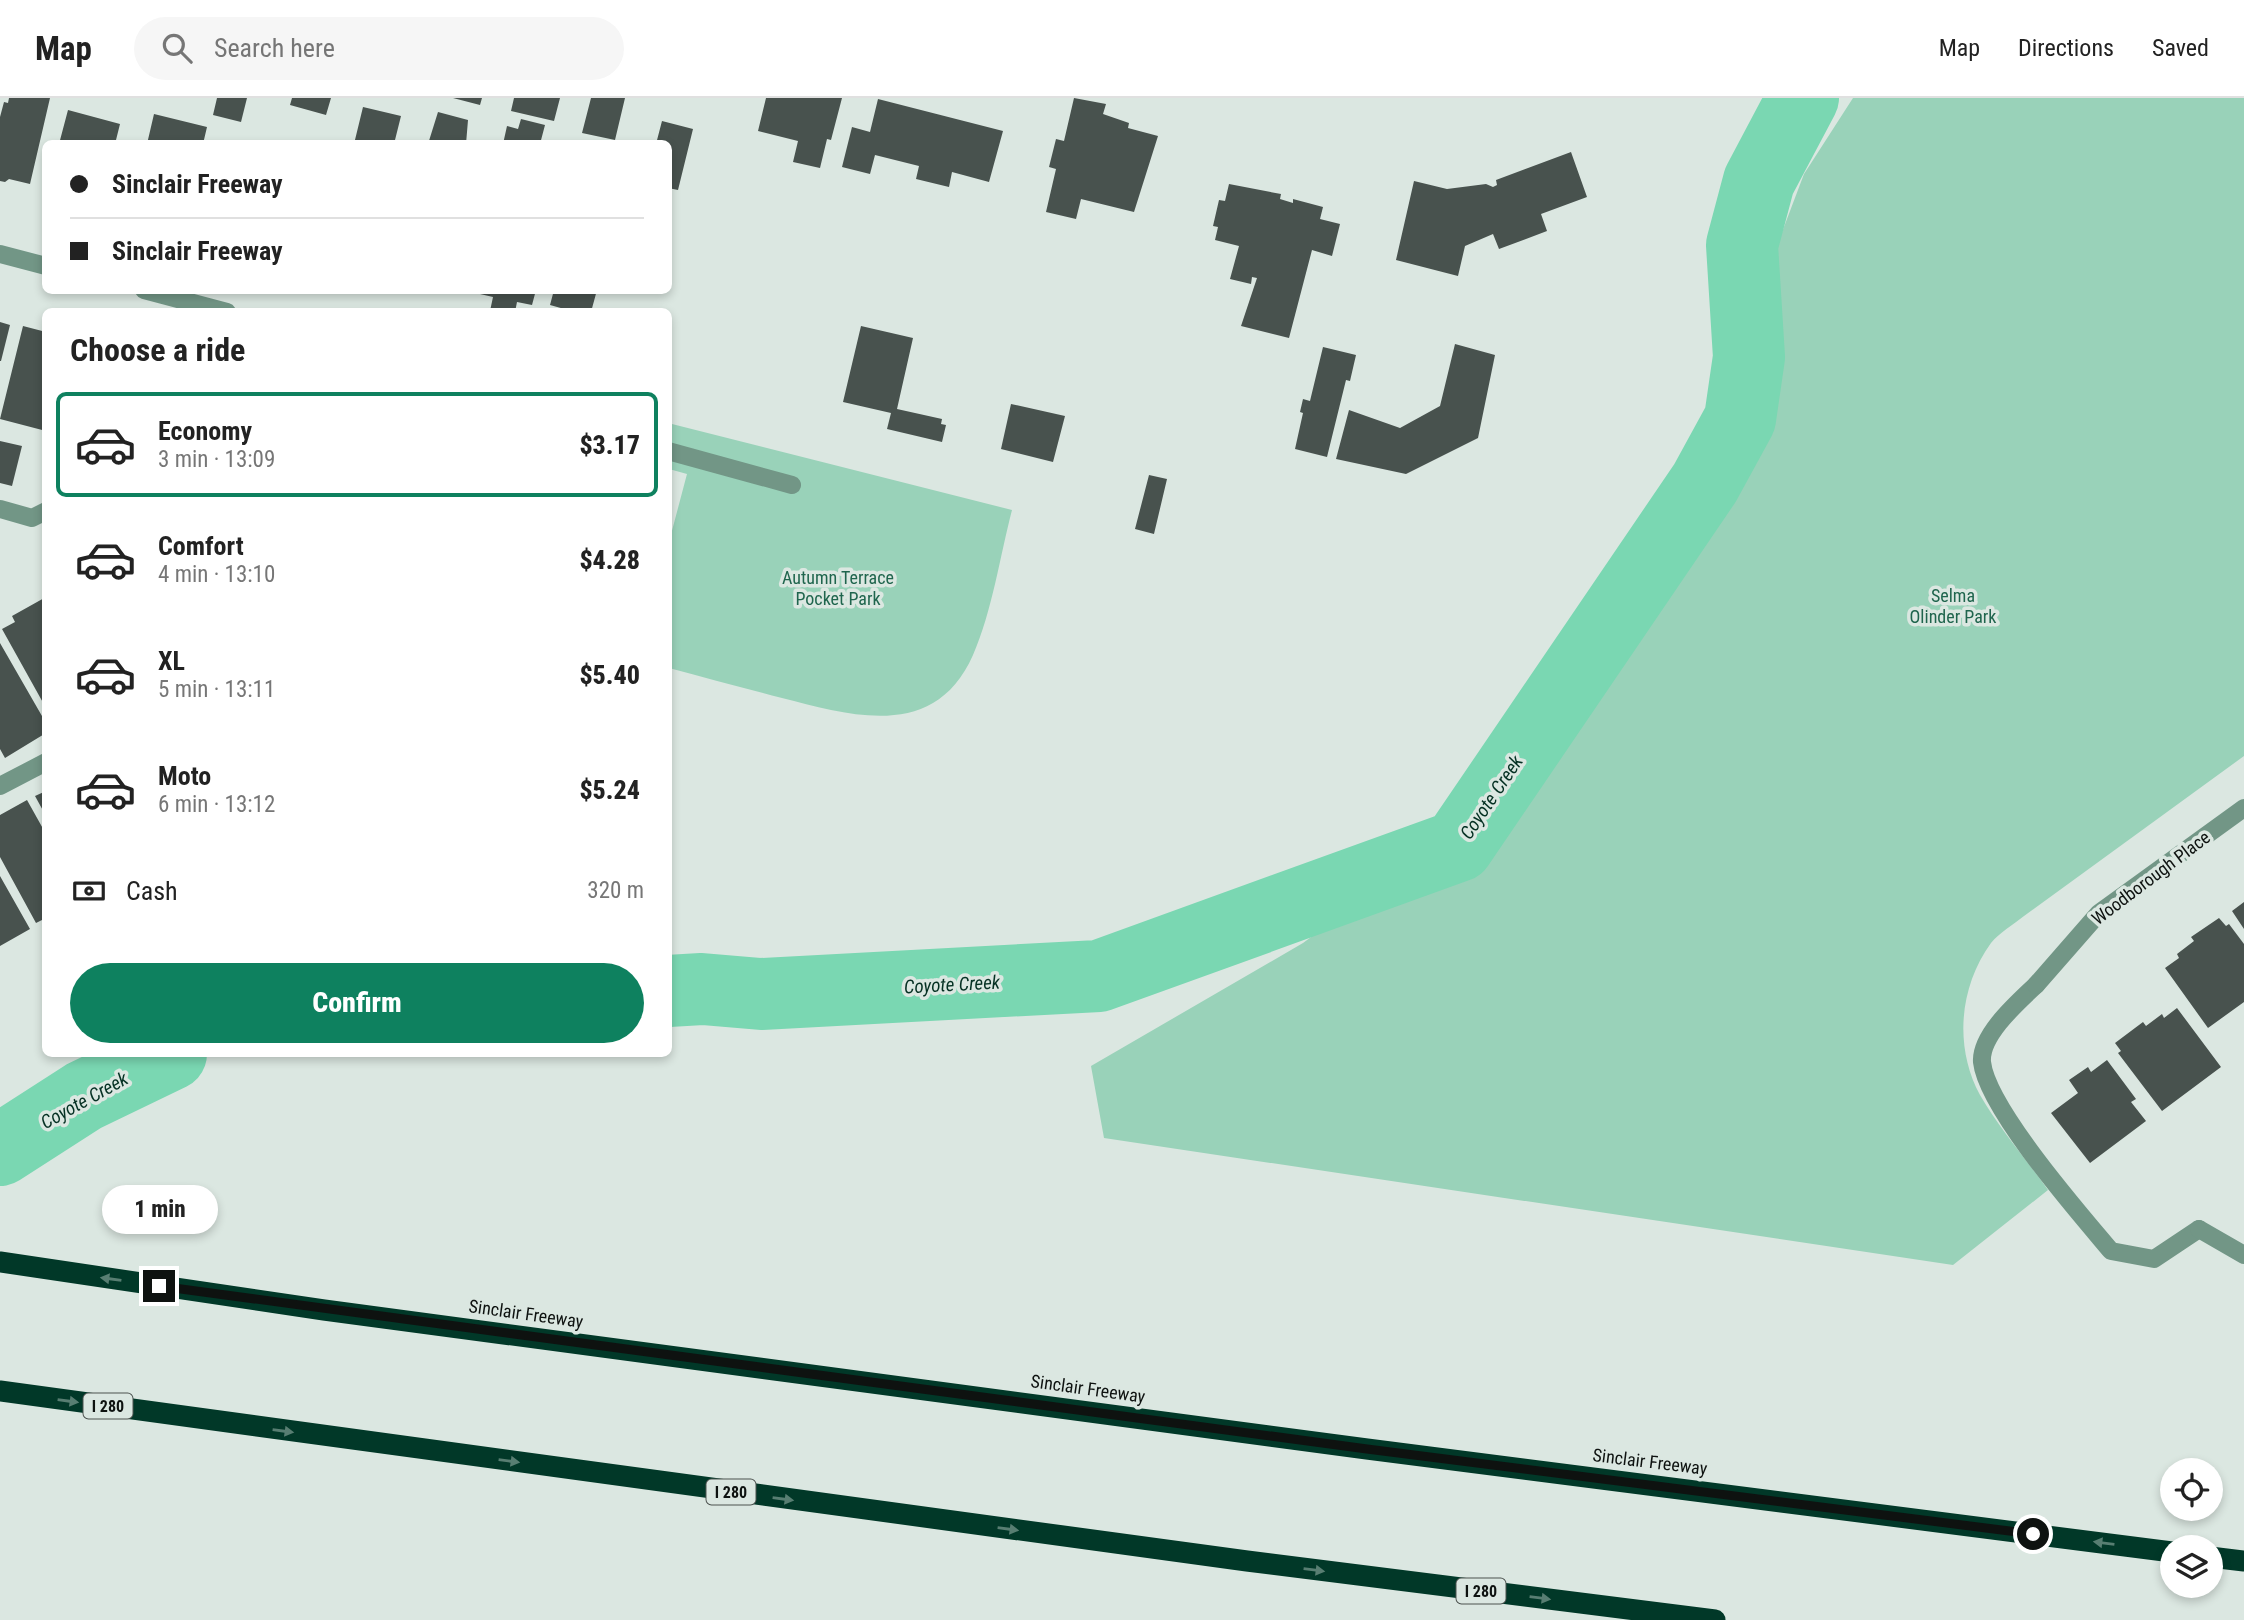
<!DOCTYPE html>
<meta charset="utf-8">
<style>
:root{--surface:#fff;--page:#f6f6f6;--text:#222;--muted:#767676;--line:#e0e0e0;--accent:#0e815f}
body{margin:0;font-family:"Roboto Condensed",sans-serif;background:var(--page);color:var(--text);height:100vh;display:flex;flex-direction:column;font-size:26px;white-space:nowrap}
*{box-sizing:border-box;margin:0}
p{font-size:23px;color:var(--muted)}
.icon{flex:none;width:38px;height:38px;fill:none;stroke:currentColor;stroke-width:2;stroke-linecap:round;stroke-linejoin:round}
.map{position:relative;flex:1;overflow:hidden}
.details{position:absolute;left:42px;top:210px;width:630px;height:749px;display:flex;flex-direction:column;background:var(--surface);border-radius:10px;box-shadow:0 4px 10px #0003}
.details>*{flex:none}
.guide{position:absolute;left:42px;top:42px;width:630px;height:154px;border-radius:10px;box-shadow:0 4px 10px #0003;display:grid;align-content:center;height:154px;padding:0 28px;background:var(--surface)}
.buttons{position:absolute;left:2160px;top:1360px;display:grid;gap:14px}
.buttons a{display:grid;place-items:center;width:63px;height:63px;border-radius:50%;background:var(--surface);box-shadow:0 4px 10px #0003;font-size:35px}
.end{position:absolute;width:32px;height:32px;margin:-16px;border:9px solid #0e1210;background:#fff;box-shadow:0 0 0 4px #fff}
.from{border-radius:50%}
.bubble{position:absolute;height:49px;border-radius:24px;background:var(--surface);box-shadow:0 4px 10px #0003;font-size:23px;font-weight:800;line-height:49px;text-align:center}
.guide b{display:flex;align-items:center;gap:24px;height:66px;font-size:26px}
.guide b+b{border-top:2px solid var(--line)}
.guide i{width:18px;height:18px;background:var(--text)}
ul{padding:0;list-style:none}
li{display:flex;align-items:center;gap:21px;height:105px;margin:0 14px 10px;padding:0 14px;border:4px solid transparent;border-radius:10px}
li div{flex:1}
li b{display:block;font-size:26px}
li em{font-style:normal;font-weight:800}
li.selected{border-color:var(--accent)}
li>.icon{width:63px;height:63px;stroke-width:1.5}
h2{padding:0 28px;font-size:32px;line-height:84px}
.pay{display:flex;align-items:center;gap:18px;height:77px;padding:0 28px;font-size:26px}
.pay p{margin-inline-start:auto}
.action{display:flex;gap:14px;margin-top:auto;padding:14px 28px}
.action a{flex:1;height:80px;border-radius:42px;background:var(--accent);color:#fff;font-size:28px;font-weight:800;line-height:80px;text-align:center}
header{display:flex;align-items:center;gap:42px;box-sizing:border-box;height:98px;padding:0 35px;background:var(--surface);border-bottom:2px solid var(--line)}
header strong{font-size:33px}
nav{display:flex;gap:38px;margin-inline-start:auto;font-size:24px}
.search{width:490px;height:63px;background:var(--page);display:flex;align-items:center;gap:18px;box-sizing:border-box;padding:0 24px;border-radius:38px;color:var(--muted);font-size:26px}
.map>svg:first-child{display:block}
.green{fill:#99d2b9}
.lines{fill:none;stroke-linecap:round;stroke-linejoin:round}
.river{stroke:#7ad7b2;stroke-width:72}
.building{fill:#48524e}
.service{stroke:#729686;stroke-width:18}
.minor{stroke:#729686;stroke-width:18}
.motorway{stroke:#013828;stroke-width:21}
.oneway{fill:#587e72}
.route{stroke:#0e1210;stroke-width:9}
.labels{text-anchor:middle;stroke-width:7;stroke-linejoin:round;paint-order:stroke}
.shield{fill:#dbe7e1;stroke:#4c524f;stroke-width:2}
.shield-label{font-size:16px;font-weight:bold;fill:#0e1210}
.park-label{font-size:18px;fill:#1f654d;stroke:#dbe7e1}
.street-label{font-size:18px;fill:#0e1210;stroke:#dbe7e1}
.water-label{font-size:19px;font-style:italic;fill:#053123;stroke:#dbe7e1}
</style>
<header>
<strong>Map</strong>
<div class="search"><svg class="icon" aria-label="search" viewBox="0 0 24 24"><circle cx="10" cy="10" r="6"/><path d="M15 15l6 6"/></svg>Search here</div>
<nav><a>Map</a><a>Directions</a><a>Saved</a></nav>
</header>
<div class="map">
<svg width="2244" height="1522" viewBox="0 0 2244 1522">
<rect width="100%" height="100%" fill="#dbe7e1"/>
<!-- green -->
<path class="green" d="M 1853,0 L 2244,0 L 2244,658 L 2024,818 C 2014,826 1999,835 1991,845 C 1959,889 1954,949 1980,997 C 1999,1030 2026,1061 2048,1092 L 1953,1167 L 1104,1040 L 1091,968 L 1303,845 L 1449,737 L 1621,560 L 1804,76 Z
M 668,325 L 1012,412 C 1000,458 992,514 973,557 C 935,643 852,618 782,600 C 744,590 706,580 669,570 L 669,444 L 687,376 L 669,371 Z"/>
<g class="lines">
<!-- river -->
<path class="river" d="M 668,893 L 702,891 L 761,896 L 1099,878 L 1458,748 L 1705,385 L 1740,321 L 1749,259 L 1742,147 L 1759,83 L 1803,0
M 0,1052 L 84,998 L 171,956"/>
</g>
<!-- building -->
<path class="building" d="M 9,0 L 50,0 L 30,86 L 9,81 L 5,84 L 0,83 L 0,19 L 4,4 L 8,5 Z
M 217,0 L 247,0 L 241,24 L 213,17 Z
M 292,0 L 331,0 L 326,17 L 290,7 Z
M 453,0 L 482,0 L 480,7 Z
M 514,0 L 560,0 L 554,23 L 511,13 Z
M 591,0 L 625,0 L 615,42 L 582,35 Z
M 766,0 L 842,0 L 831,42 L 827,41 L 820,70 L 793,64 L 798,43 L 758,33 Z
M 1074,0 L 1106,6 L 1103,16 L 1129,25 L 1128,30 L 1158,38 L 1134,114 L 1081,101 L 1076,121 L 1046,114 L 1056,71 L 1049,69 L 1056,41 L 1064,43 Z
M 878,1 L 1003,33 L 989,84 L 952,74 L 949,89 L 916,81 L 919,68 L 875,57 L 870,76 L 842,69 L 852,29 L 870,34 Z
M 363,9 L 401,18 L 394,46 L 354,46 Z
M 68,12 L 120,26 L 115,46 L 59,46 Z
M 438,14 L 468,22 L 466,46 L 428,46 Z
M 154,16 L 207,29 L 203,46 L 147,46 Z
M 521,21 L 545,27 L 540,46 L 503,46 L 507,28 L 518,31 Z
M 662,23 L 693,31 L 678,92 L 668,90 L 668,46 L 656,46 Z
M 1571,54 L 1587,99 L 1541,116 L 1547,133 L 1499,151 L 1493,136 L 1465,148 L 1458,178 L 1396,162 L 1414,83 L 1447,91 L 1486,86 L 1493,89 L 1497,87 L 1496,82 Z
M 1229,86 L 1281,96 L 1280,101 L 1293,105 L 1293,101 L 1323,109 L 1320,121 L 1340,126 L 1332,158 L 1312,152 L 1289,240 L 1241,228 L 1257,180 L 1252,179 L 1251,186 L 1230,181 L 1239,148 L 1215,142 L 1218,129 L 1213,128 L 1219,102 L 1225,103 Z
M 480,192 L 536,192 L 532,207 L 517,204 L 515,214 L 490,213 L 493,199 L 480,196 Z
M 554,192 L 597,192 L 591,214 L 575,214 L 550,207 Z
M 0,224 L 10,227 L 1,263 L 0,263 Z
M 23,228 L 46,234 L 46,333 L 0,321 Z
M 861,228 L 913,240 L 897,311 L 942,321 L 941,326 L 946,327 L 942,344 L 887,331 L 891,315 L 843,304 Z
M 1455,246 L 1495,257 L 1478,340 L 1406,376 L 1336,361 L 1349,312 L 1400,330 L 1440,308 Z
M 1323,249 L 1356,257 L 1350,283 L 1346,282 L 1327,359 L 1295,351 L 1303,315 L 1300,314 L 1303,301 L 1310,303 Z
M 1011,306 L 1065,318 L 1053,364 L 1001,351 Z
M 0,343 L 22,348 L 12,388 L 0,385 Z
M 1149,377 L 1167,381 L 1154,436 L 1135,431 Z
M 46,499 L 46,610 L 2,531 L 15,524 L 12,518 Z
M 0,545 L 46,625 L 46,635 L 5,660 L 0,651 Z
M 46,693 L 46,718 L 35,698 Z
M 27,702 L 46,736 L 46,820 L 36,825 L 0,759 L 0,717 Z
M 0,778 L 30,831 L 0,848 Z
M 2244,804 L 2244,831 L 2232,813 Z
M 2219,820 L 2226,828 L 2229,826 L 2244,846 L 2244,904 L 2208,930 L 2165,870 L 2179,860 L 2177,856 L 2194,843 L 2191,839 Z
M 2177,910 L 2221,969 L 2162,1013 L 2118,955 L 2121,953 L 2115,945 L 2143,924 L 2146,928 L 2162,916 L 2164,920 Z
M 2107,962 L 2136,1001 L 2131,1004 L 2146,1023 L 2090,1065 L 2051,1015 L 2078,995 L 2069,982 L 2088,969 L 2091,974 Z"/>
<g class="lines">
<!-- service -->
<path class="service" d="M 668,353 L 792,387
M 0,688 L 46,664
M 2036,887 C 2018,904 1980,937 1982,964 C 1987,1010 2079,1115 2111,1153 L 2154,1161 L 2199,1131"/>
<!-- minor -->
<path class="minor" d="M 0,156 L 46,168
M 144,192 L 227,214
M 0,411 L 32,420 L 46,413
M 2036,887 L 2099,815 L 2244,710
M 2199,1131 L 2244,1157"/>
<!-- motorway -->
<path class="motorway" d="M 0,1164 L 324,1212 L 1367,1351 L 2172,1454
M 0,1293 L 1247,1463 L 1715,1522
M 2210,1459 L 2244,1463"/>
</g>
<!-- one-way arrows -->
<defs><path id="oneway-solid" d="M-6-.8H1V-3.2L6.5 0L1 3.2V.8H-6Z" transform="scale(1.75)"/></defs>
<g class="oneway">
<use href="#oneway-solid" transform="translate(111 1181) rotate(-172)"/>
<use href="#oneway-solid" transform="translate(68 1303) rotate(8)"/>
<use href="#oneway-solid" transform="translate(283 1333) rotate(8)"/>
<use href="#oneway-solid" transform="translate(509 1363) rotate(8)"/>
<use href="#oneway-solid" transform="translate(783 1401) rotate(8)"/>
<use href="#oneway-solid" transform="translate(1008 1431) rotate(8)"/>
<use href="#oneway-solid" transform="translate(2104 1445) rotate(-173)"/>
<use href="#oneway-solid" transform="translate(1314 1472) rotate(7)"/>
<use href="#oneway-solid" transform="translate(1540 1500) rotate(7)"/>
</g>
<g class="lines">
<!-- route -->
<path class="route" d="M 159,1188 L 1367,1351 L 2033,1436"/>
</g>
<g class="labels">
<!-- shield labels -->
<g class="shield">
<rect x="83.5" y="1295.5" width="49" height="25" rx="5"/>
<rect x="706.5" y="1381.5" width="49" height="25" rx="5"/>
<rect x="1456.5" y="1480.5" width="49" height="25" rx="5"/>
</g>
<g class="shield-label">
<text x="108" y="1314">I 280</text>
<text x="731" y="1400">I 280</text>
<text x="1481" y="1499">I 280</text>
</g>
<!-- park labels -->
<g class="park-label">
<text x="838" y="486">Autumn Terrace<tspan x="838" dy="21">Pocket Park</tspan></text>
<text x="1953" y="504">Selma<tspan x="1953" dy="21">Olinder Park</tspan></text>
</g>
<!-- street labels -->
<g class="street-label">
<text transform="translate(2151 780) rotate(-37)" y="6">Woodborough Place</text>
<text transform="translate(526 1216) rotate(8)" y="6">Sinclair Freeway</text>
<text transform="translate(1088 1291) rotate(8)" y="6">Sinclair Freeway</text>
<text transform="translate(1650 1364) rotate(7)" y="6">Sinclair Freeway</text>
</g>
<!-- water labels -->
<g class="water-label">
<text transform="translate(1491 699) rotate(-56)" y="7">Coyote Creek</text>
<text transform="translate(952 886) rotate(-3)" y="7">Coyote Creek</text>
<text transform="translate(84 1002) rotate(-29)" y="7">Coyote Creek</text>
</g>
</g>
</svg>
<div class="buttons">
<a><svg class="icon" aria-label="locate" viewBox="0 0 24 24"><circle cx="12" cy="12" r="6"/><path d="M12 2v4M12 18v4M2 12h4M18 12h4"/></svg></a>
<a><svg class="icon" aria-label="layers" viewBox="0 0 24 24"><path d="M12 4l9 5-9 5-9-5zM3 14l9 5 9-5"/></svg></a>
</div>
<i class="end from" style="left:2033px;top:1436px"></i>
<i class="end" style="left:159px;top:1188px"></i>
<div class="bubble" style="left:102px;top:1087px;width:116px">1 min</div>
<div class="guide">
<b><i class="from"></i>Sinclair Freeway</b>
<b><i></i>Sinclair Freeway</b>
</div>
<section class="details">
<h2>Choose a ride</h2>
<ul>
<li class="selected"><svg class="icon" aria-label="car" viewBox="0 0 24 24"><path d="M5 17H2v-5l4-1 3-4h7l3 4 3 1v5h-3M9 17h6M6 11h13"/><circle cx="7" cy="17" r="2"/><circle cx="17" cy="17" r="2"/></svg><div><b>Economy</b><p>3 min · 13:09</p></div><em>$3.17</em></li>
<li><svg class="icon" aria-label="car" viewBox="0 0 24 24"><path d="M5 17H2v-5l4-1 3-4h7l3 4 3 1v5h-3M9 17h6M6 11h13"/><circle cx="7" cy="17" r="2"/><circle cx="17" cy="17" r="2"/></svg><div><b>Comfort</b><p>4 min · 13:10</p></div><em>$4.28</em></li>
<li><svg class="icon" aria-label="car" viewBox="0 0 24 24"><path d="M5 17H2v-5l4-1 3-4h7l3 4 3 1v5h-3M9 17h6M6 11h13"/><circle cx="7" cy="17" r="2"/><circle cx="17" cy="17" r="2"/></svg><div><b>XL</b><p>5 min · 13:11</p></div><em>$5.40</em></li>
<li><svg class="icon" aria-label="car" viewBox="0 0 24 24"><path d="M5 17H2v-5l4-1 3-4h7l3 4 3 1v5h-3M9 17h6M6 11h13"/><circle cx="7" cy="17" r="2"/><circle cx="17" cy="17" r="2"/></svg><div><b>Moto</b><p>6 min · 13:12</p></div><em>$5.24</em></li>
</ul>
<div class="pay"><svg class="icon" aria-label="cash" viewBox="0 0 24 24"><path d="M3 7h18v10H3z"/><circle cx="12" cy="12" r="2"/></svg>Cash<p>320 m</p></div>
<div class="action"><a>Confirm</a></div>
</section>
</div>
